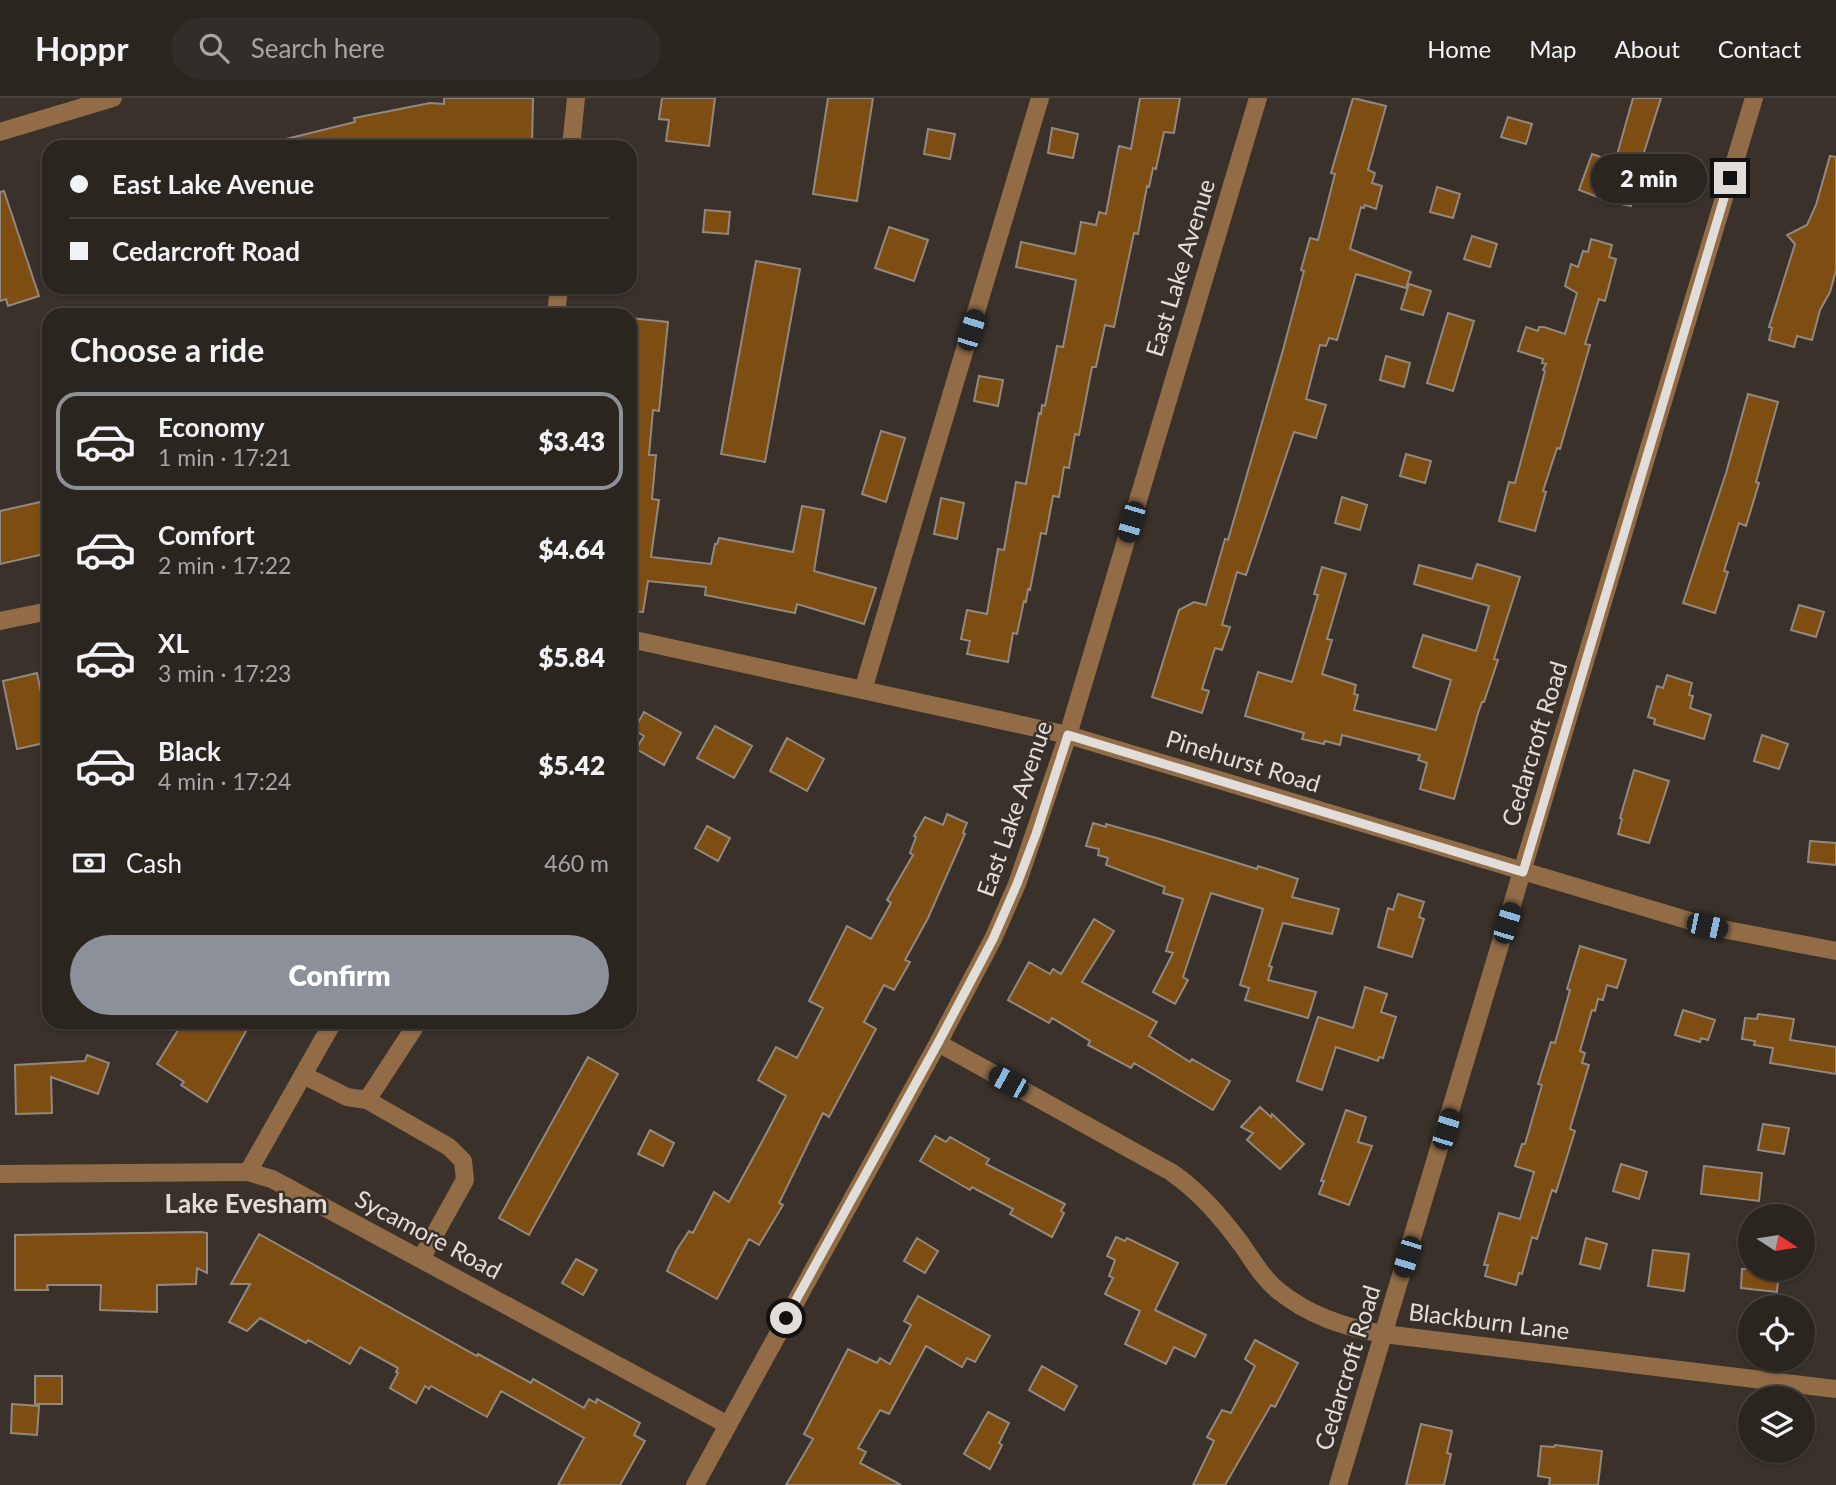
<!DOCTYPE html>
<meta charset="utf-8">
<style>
:root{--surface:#2b2520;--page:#332d29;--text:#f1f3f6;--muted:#a6a5a5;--line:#47423e;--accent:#8c9099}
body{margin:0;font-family:Lato,sans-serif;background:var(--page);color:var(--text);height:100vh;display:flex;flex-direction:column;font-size:26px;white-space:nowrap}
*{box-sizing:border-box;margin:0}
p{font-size:23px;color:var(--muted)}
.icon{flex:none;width:38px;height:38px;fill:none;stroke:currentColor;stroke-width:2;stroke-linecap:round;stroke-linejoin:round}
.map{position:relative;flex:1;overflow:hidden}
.panel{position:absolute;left:42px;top:210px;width:595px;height:721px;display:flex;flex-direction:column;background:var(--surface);border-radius:21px;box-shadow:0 2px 5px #0004,0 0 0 2px var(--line)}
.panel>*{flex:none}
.banner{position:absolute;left:42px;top:42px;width:595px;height:154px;border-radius:21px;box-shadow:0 2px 5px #0004,0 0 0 2px var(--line);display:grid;align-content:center;height:154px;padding:0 28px;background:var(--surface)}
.needle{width:46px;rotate:102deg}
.fabs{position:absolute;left:1738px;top:1106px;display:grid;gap:14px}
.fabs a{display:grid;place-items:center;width:77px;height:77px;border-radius:50%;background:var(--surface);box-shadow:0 2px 5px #0004,0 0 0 2px var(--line);font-size:35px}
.end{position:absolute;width:32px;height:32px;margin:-16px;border:9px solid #e2ddd9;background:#111;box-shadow:0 0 0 4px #111}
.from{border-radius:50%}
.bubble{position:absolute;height:49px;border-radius:24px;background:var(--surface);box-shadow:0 2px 5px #0004,0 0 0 2px var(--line);font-size:23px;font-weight:800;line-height:49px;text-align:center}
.car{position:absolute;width:21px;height:42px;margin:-21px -10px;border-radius:9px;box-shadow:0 0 5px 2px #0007;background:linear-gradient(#222 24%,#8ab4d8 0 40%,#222 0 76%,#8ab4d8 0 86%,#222 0)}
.banner b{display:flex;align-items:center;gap:24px;height:66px;font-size:26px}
.banner b+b{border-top:2px solid var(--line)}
.banner i{width:18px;height:18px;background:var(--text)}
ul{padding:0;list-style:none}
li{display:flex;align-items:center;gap:21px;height:98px;margin:0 14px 10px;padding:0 14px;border:4px solid transparent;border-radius:21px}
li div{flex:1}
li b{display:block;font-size:26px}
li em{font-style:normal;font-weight:800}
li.current{border-color:var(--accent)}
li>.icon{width:63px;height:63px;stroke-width:1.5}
h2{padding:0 28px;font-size:32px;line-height:84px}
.pay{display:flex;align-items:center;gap:18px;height:77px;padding:0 28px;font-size:26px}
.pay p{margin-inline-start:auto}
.primary-button{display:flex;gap:14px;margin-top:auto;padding:14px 28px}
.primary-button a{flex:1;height:80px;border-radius:42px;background:var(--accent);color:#fff;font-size:28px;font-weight:800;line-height:80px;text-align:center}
header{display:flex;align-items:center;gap:42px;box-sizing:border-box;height:98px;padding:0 35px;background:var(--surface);border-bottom:2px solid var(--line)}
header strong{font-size:33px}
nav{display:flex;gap:38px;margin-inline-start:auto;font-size:24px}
.search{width:490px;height:63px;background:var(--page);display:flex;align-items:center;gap:18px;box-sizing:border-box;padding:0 24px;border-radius:38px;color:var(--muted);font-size:26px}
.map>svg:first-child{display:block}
.building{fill:#7e4d11;stroke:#918980;stroke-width:2}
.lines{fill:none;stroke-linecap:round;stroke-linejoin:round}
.minor{stroke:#916c47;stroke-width:18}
.route{stroke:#e2ddd9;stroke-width:9}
.labels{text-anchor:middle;stroke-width:5;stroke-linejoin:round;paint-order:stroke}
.street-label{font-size:24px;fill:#e2ddd9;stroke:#39312a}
.neighbourhood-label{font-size:26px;font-weight:bold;fill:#e2ddd9;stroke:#39312a}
</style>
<header>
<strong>Hoppr</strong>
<div class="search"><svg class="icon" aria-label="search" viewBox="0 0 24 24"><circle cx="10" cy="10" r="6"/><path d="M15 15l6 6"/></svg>Search here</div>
<nav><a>Home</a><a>Map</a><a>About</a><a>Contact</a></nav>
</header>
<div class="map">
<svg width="1836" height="1387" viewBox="0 0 1836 1387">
<rect width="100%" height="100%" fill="#39312a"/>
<!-- building -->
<path class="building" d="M 444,0 L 533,0 L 532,48 L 287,49 L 286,41 L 355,24 L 354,20 L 430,5 L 444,6 Z
M 662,0 L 715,0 L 709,48 L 666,43 L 669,22 L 659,21 Z
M 828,0 L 873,0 L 857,103 L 813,96 Z
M 1140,0 L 1180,0 L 1174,35 L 1164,34 L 1156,71 L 1153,70 L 1149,89 L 1147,88 L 1138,136 L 1134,135 L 1114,229 L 1105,227 L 1096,269 L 1092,269 L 1079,337 L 1075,336 L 1069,370 L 1064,369 L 1059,399 L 1053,398 L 1046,436 L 1041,435 L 1030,492 L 1028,491 L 1026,504 L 1024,503 L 1017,536 L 1013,535 L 1008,564 L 967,556 L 970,543 L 961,541 L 967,512 L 987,516 L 998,451 L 1004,452 L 1016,384 L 1026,386 L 1039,315 L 1041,316 L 1042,307 L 1045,308 L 1057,248 L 1063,249 L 1076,182 L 1016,169 L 1021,144 L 1075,156 L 1081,124 L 1096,127 L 1099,114 L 1106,116 L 1118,52 L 1119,48 L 1131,51 Z
M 1353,0 L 1386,8 L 1368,72 L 1375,75 L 1372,85 L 1382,88 L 1376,111 L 1365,107 L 1364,110 L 1361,109 L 1350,151 L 1411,174 L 1406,190 L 1356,176 L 1337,242 L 1329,240 L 1326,248 L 1320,247 L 1306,301 L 1326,307 L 1316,340 L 1294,334 L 1246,477 L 1237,474 L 1222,527 L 1230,529 L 1222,552 L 1215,550 L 1202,591 L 1209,593 L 1202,615 L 1152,599 L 1179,512 L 1194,504 L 1206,507 L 1225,441 L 1228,442 L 1283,252 L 1304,173 L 1301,172 L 1310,140 L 1318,142 L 1335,76 L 1331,75 Z
M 1633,0 L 1661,0 L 1641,64 L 1645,66 L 1631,108 L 1611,104 L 1579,92 L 1592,56 L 1615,64 Z
M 1508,19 L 1532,26 L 1526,46 L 1501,39 Z
M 1052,30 L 1078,36 L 1073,60 L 1048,55 Z
M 928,31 L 955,36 L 950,61 L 924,56 Z
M 1830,58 L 1836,59 L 1836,172 L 1830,194 L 1820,212 L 1812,242 L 1797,238 L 1794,249 L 1769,242 L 1772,230 L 1769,229 L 1795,146 L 1787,137 L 1807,127 L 1816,107 Z
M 1437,89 L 1460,96 L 1453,120 L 1430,114 Z
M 4,93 L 39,198 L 8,208 L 6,201 L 0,203 L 0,94 Z
M 705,112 L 730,114 L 728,136 L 703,134 Z
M 889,129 L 928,142 L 914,183 L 875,170 Z
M 1472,138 L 1497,146 L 1490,169 L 1464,161 Z
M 1591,141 L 1612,147 L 1609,159 L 1616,161 L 1605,203 L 1599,201 L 1585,246 L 1590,247 L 1560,351 L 1557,350 L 1543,393 L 1546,394 L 1535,433 L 1499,423 L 1509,384 L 1515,385 L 1545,273 L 1543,272 L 1546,266 L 1542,265 L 1543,261 L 1518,253 L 1526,229 L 1538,233 L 1539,229 L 1544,229 L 1565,236 L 1577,195 L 1565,188 L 1571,166 L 1578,169 L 1583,153 L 1588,154 Z
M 756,163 L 800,171 L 765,364 L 721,356 Z
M 1409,186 L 1431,193 L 1423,217 L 1401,211 Z
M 1448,215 L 1474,223 L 1453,293 L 1427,285 Z
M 630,220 L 668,224 L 659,313 L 653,312 L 649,357 L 656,357 L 652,401 L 659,402 L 651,459 L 711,466 L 715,446 L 717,446 L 719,440 L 793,454 L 802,408 L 824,412 L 814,473 L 876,490 L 864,526 L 797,506 L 795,515 L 705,497 L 706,489 L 648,483 L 643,514 L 630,513 Z
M 1386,258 L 1410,265 L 1404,289 L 1380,282 Z
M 979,278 L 1003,282 L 998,308 L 974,303 Z
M 1748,296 L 1778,304 L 1756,384 L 1759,385 L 1746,428 L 1739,425 L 1724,473 L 1728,474 L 1715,515 L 1683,505 L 1726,375 Z
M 881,333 L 905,340 L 886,404 L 862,396 Z
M 1406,356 L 1431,363 L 1425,385 L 1400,378 Z
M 1342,399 L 1367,407 L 1360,432 L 1335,425 Z
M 941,400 L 964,405 L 957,441 L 934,436 Z
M 49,402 L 49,455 L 0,466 L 0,413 Z
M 1477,466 L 1520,479 L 1494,561 L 1498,562 L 1484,604 L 1482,604 L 1478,615 L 1454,701 L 1420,691 L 1427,665 L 1418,662 L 1420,657 L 1342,637 L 1340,647 L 1325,643 L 1324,646 L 1302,641 L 1304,635 L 1245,618 L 1258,574 L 1292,584 L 1318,497 L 1314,496 L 1322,469 L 1346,476 L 1327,541 L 1332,542 L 1322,576 L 1356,587 L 1354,596 L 1358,597 L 1354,612 L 1436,632 L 1451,582 L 1413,569 L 1423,537 L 1476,553 L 1489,508 L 1414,486 L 1419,467 L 1472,481 Z
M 1799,507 L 1824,514 L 1816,539 L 1791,532 Z
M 37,575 L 49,632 L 49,644 L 17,651 L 3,583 Z
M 1667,577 L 1692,585 L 1689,597 L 1693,598 L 1690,610 L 1711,617 L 1704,641 L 1654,626 L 1655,621 L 1648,619 L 1657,588 L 1663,590 Z
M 644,614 L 681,635 L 664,667 L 636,651 L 644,638 L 634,632 Z
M 715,628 L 752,648 L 734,680 L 697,660 Z
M 1762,637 L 1788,646 L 1779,671 L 1754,663 Z
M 787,640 L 824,661 L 807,693 L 770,673 Z
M 1634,672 L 1669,683 L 1649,745 L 1618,736 L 1622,721 L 1620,720 Z
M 947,716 L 967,725 L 963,735 L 965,736 L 928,820 L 905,862 L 910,864 L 894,892 L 884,887 L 864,924 L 876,931 L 829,1019 L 823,1015 L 779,1105 L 783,1107 L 759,1147 L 749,1141 L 717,1201 L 667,1173 L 676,1153 L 689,1133 L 693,1135 L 714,1094 L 729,1104 L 765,1038 L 786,998 L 758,982 L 776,949 L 797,960 L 823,910 L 809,903 L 847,828 L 871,841 L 891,805 L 887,802 L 913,757 L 910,755 L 916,739 L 914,738 L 925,719 L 943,727 Z
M 1093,725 L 1106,729 L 1106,726 L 1160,741 L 1257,771 L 1258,768 L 1298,781 L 1292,799 L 1339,811 L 1332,836 L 1283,825 L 1269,868 L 1272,869 L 1268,882 L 1316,894 L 1308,920 L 1245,902 L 1249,890 L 1240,887 L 1263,811 L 1211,795 L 1183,879 L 1188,882 L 1175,906 L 1153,894 L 1173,855 L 1166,853 L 1183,801 L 1163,795 L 1165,789 L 1106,767 L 1108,760 L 1098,757 L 1099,751 L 1086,748 Z
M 707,728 L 730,740 L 718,763 L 695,750 Z
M 1810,743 L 1836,745 L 1836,767 L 1808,764 Z
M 1398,796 L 1424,804 L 1419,819 L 1424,821 L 1412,859 L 1378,849 L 1388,810 L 1393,812 Z
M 1094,821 L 1114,833 L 1082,884 L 1157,924 L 1149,938 L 1190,964 L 1192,961 L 1230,983 L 1213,1012 L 1134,965 L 1131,970 L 1088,947 L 1090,943 L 1052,920 L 1049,925 L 1008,902 L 1029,864 L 1050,876 L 1053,871 L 1061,876 Z
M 1580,848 L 1626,862 L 1617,890 L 1607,887 L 1603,902 L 1598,901 L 1595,913 L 1592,912 L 1580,953 L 1585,955 L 1582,965 L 1589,967 L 1570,1031 L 1575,1033 L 1556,1094 L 1552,1092 L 1537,1141 L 1532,1139 L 1522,1176 L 1519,1175 L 1516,1187 L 1485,1178 L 1488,1167 L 1484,1167 L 1499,1115 L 1520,1121 L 1534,1074 L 1515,1068 L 1522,1046 L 1525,1046 L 1542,987 L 1538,986 L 1551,944 L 1555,945 L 1570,892 L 1567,891 Z
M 1365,889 L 1387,896 L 1381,914 L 1396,919 L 1383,960 L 1379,959 L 1378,963 L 1336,949 L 1322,992 L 1297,983 L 1318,919 L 1353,930 Z
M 1683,912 L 1715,922 L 1708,942 L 1701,940 L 1700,944 L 1675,937 Z
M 1758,916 L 1794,921 L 1790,942 L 1836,949 L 1836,976 L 1770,965 L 1773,950 L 1754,947 L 1755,943 L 1742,941 L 1745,920 L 1757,921 Z
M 183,924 L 251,924 L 207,1004 L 181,987 L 184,984 L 157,966 Z
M 87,957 L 109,965 L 98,996 L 51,979 L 52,1015 L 16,1016 L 15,967 L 85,963 Z
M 588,959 L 618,976 L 529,1137 L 499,1120 Z
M 1260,1009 L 1271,1019 L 1272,1016 L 1304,1046 L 1280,1071 L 1247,1042 L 1253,1035 L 1241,1029 Z
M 1346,1012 L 1366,1019 L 1358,1044 L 1372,1048 L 1349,1107 L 1319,1096 L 1324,1083 L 1321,1083 Z
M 1763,1026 L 1789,1030 L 1784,1056 L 1758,1052 Z
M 650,1032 L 674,1045 L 663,1068 L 638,1056 Z
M 935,1038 L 946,1044 L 950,1039 L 989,1061 L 986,1066 L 1065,1106 L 1061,1113 L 1064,1115 L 1052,1139 L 1010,1116 L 1013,1111 L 972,1089 L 970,1092 L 920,1063 Z
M 1621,1066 L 1647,1074 L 1639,1101 L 1613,1093 Z
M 1704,1068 L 1762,1075 L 1759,1103 L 1701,1096 Z
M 201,1134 L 207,1135 L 207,1175 L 197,1170 L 196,1186 L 157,1187 L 157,1214 L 100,1212 L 101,1187 L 47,1187 L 48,1192 L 15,1192 L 15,1137 Z
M 259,1136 L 477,1258 L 478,1256 L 531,1285 L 533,1281 L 584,1310 L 589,1301 L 596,1305 L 597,1301 L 640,1325 L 634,1337 L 645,1343 L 620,1387 L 558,1387 L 584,1340 L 501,1293 L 487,1319 L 431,1288 L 429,1291 L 425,1288 L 416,1305 L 390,1290 L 398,1275 L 396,1274 L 398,1270 L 360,1249 L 350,1266 L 308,1242 L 306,1245 L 260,1220 L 247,1233 L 229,1224 L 250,1186 L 231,1186 Z
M 1116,1139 L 1125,1143 L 1127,1140 L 1178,1165 L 1155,1212 L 1206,1237 L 1195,1259 L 1174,1249 L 1166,1266 L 1125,1246 L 1140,1213 L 1105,1196 L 1113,1180 L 1109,1178 L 1115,1162 L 1107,1158 Z
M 917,1140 L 938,1153 L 925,1175 L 904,1163 Z
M 1586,1140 L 1607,1146 L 1600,1171 L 1580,1166 Z
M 1653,1152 L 1689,1156 L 1684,1193 L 1648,1188 Z
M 576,1161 L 597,1172 L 583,1197 L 562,1185 Z
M 1742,1171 L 1779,1171 L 1777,1194 L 1741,1190 Z
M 918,1198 L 990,1238 L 975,1264 L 967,1260 L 962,1269 L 926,1248 L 889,1316 L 880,1312 L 858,1350 L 866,1354 L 860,1365 L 901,1387 L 786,1387 L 813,1341 L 804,1336 L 848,1251 L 877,1265 L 880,1260 L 890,1266 L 911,1227 L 904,1223 Z
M 1255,1242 L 1298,1265 L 1275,1309 L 1271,1307 L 1225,1387 L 1193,1387 L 1214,1343 L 1207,1339 L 1222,1312 L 1231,1315 L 1255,1268 L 1245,1261 Z
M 1042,1268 L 1077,1288 L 1064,1312 L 1029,1292 Z
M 35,1278 L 62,1278 L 62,1306 L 35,1306 Z
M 12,1306 L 39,1308 L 37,1337 L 11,1335 Z
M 988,1314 L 1009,1325 L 999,1345 L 1002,1347 L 990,1371 L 964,1356 Z
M 1421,1326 L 1452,1333 L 1447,1355 L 1451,1356 L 1444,1387 L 1406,1387 Z
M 1555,1347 L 1602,1353 L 1598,1387 L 1549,1387 L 1550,1380 L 1538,1378 L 1541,1348 L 1554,1349 Z"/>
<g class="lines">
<!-- minor -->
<path class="minor" d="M 0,34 L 113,0
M 571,49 L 576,0
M 556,217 L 559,189
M 0,523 L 49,513
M 630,541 L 1068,637 L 1707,828 L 1836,853
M 863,592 L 1040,0
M 938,945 L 1171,1074 C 1200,1094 1221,1119 1242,1147 C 1253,1163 1264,1182 1280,1194 C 1310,1218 1346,1230 1384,1236 L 1836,1291
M 303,977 L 347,999 L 367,1002 L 418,924
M 367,1002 L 449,1049 L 463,1063 L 465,1082 L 421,1161
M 248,1074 L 333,924
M 0,1076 L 248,1074 L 272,1081 L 728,1327
M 695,1387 L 938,945 L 993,841 L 1017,786 L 1068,637 L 1258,0
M 1338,1387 L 1754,0"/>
</g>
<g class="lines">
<!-- route -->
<path class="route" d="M 786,1220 L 938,945 L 993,841 L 1017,786 L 1036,736 L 1068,637 L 1523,774 L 1730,80"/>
</g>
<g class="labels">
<!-- street labels -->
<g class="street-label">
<text transform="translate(1181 170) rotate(-73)" y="8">East Lake Avenue</text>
<text transform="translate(1535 646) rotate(-73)" y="8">Cedarcroft Road</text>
<text transform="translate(1243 664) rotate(17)" y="8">Pinehurst Road</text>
<text transform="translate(1015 711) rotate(-71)" y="8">East Lake Avenue</text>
<text transform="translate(428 1137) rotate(28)" y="8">Sycamore Road</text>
<text transform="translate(1489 1224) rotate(7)" y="8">Blackburn Lane</text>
<text transform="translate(1348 1270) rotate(-73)" y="8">Cedarcroft Road</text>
</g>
<!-- neighbourhood labels -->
<g class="neighbourhood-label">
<text x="246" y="1115">Lake Evesham</text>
</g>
</g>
</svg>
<div class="fabs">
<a><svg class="needle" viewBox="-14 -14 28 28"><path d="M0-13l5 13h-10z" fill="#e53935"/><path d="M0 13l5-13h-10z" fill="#a6a5a5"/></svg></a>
<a><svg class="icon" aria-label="locate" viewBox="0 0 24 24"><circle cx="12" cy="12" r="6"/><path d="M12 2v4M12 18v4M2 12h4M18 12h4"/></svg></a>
<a><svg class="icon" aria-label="layers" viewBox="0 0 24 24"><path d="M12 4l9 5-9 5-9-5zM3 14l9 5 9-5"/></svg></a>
</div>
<i class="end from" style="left:786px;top:1220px"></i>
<i class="end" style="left:1730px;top:80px"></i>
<div class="bubble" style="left:1591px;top:56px;width:116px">2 min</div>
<i class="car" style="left:971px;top:232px;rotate:17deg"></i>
<i class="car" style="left:1131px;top:424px;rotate:196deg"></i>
<i class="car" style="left:1507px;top:825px;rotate:17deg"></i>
<i class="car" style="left:1707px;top:828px;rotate:102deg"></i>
<i class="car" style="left:1008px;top:984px;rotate:299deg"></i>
<i class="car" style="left:1446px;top:1031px;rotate:17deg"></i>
<i class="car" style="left:1407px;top:1159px;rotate:197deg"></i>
<div class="banner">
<b><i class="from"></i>East Lake Avenue</b>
<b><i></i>Cedarcroft Road</b>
</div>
<section class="panel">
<h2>Choose a ride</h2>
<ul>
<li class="current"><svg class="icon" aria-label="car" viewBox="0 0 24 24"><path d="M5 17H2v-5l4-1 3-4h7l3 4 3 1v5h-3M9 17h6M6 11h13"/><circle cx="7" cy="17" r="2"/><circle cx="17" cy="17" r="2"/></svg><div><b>Economy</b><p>1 min · 17:21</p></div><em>$3.43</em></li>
<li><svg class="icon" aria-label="car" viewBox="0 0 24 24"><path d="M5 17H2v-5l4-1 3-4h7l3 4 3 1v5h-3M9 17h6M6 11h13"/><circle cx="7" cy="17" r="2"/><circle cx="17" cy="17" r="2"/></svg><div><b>Comfort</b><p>2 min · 17:22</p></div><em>$4.64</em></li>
<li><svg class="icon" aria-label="car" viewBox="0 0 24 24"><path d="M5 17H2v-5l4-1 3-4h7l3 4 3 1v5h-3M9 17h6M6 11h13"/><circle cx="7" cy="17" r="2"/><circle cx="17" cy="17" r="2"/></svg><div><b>XL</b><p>3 min · 17:23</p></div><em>$5.84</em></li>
<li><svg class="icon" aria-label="car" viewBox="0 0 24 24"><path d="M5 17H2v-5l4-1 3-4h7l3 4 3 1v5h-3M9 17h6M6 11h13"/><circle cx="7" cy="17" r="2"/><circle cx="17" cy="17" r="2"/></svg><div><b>Black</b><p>4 min · 17:24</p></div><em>$5.42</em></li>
</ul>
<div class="pay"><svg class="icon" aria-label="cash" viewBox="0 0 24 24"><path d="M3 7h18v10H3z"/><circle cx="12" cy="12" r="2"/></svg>Cash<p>460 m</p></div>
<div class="primary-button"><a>Confirm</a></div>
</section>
</div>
